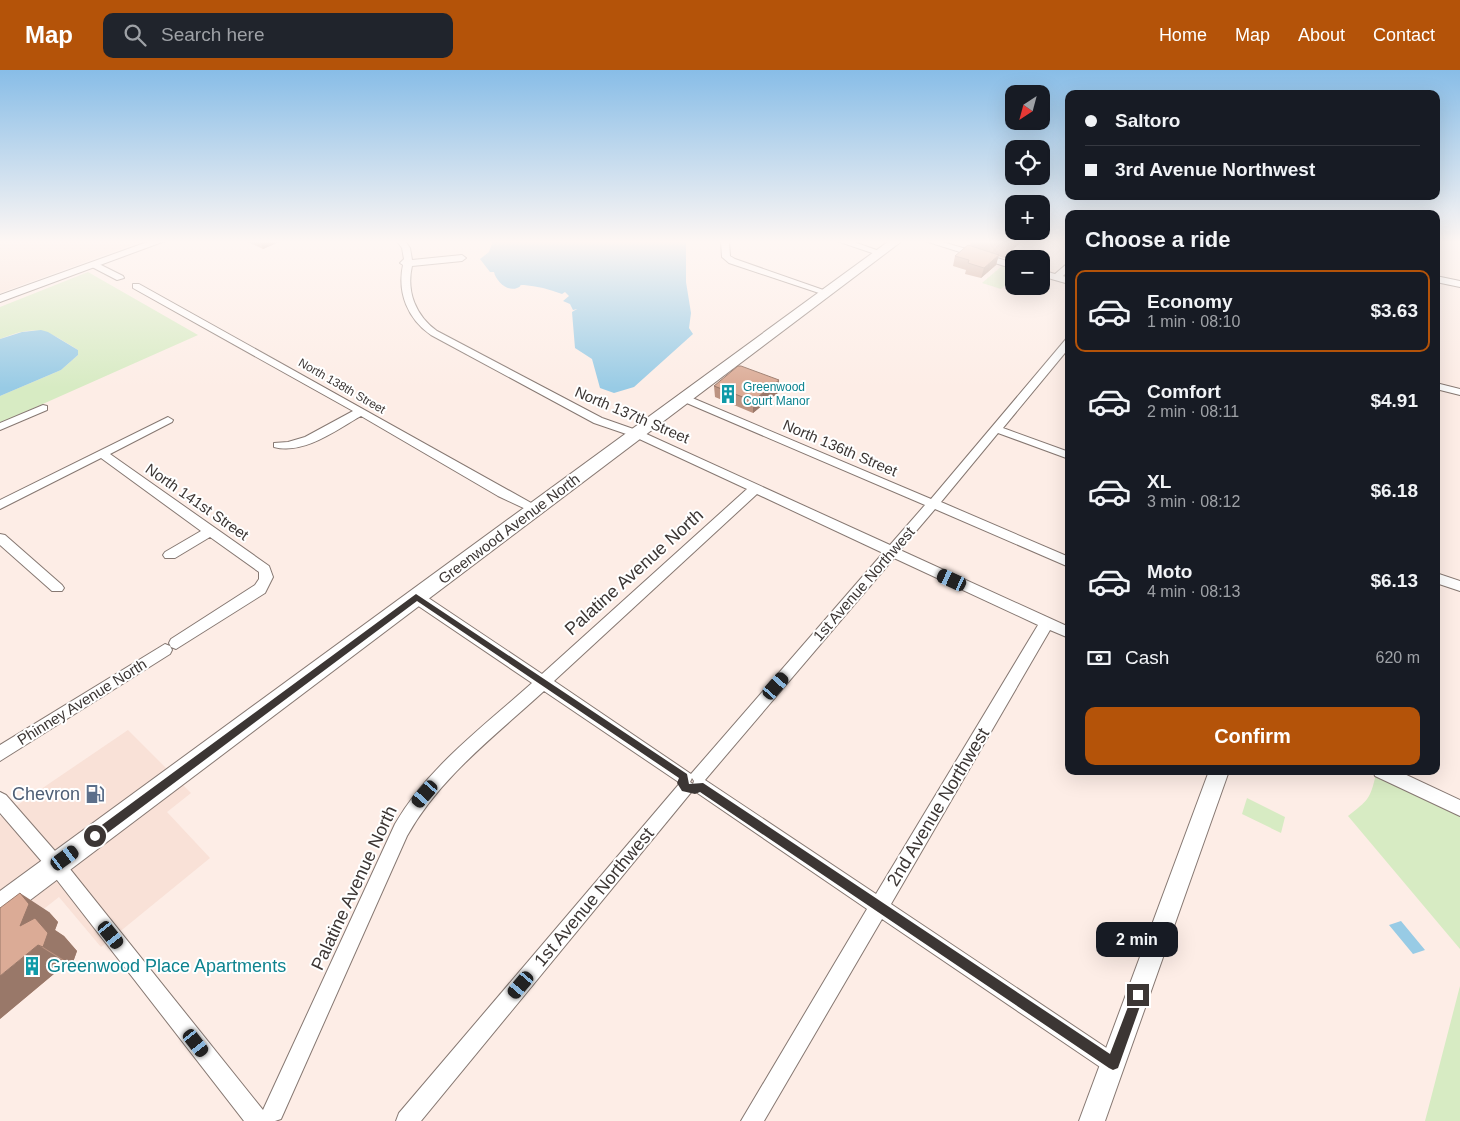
<!DOCTYPE html>
<meta charset="utf-8">
<style>
:root{--surface:#171b24;--page:#20242c;--text:#f1f3f6;--muted:#9ea1a6;--line:#363941;--accent:#b45309}
body{margin:0;font-family:Arial,sans-serif;background:var(--page);color:var(--text);height:100vh;display:flex;flex-direction:column;font-size:19px;white-space:nowrap}
*{box-sizing:border-box;margin:0}
p{font-size:16px;color:var(--muted)}
.icon{flex:none;width:28px;height:28px;fill:none;stroke:currentColor;stroke-width:2;stroke-linecap:round;stroke-linejoin:round}
.map{position:relative;flex:1;overflow:hidden}
.sheet{position:absolute;left:1065px;top:140px;width:375px;height:565px;display:flex;flex-direction:column;background:var(--surface);border-radius:10px;box-shadow:0 5px 20px #0002}
.sheet>*{flex:none}
.guide{position:absolute;left:1065px;top:20px;width:375px;height:110px;border-radius:10px;box-shadow:0 5px 20px #0002;display:grid;align-content:center;height:110px;padding:0 20px;background:var(--surface)}
.needle{width:32px;rotate:216deg}
.tools{position:absolute;left:1005px;top:15px;display:grid;gap:10px}
.tools a{display:grid;place-items:center;width:45px;height:45px;border-radius:10px;background:var(--surface);box-shadow:0 5px 20px #0002;font-size:25px}
.end{position:absolute;width:22px;height:22px;margin:-11px;border:6px solid #3c3634;background:#fff;box-shadow:0 0 0 2px #fff}
.from{border-radius:50%}
.bubble{position:absolute;height:35px;border-radius:10px;background:var(--surface);box-shadow:0 5px 20px #0002;font-size:16px;font-weight:700;line-height:35px;text-align:center}
.car{position:absolute;width:15px;height:30px;margin:-15px -8px;border-radius:6px;box-shadow:0 0 4px 1px #0007;background:linear-gradient(#222 24%,#8ab4d8 0 40%,#222 0 76%,#8ab4d8 0 86%,#222 0)}
.guide b{display:flex;align-items:center;gap:18px;height:48px;font-size:19px}
.guide b+b{border-top:1px solid var(--line)}
.guide i{width:12px;height:12px;background:var(--text)}
ul{padding:0;list-style:none}
li{display:flex;align-items:center;gap:15px;height:82px;margin:0 10px 8px;padding:0 10px;border:2px solid transparent;border-radius:10px}
li div{flex:1}
li b{display:block;font-size:19px}
li em{font-style:normal;font-weight:700}
li.current{border-color:var(--accent)}
li>.icon{width:45px;height:45px;stroke-width:1.5}
h2{padding:0 20px;font-size:22px;line-height:60px}
.pay{display:flex;align-items:center;gap:12px;height:55px;padding:0 20px;font-size:19px}
.pay p{margin-inline-start:auto}
.button{display:flex;gap:10px;margin-top:auto;padding:10px 20px}
.button a{flex:1;height:58px;border-radius:10px;background:var(--accent);color:#fff;font-size:20px;font-weight:700;line-height:58px;text-align:center}
header{display:flex;align-items:center;gap:30px;box-sizing:border-box;height:70px;padding:0 25px;background:var(--accent);color:#fff}
header strong{font-size:24px}
nav{display:flex;gap:28px;margin-inline-start:auto;font-size:18px}
.search{width:350px;height:45px;background:var(--page);display:flex;align-items:center;gap:12px;box-sizing:border-box;padding:0 18px;border-radius:10px;color:var(--muted);font-size:19px}
.map>svg:first-child{display:block}
.built{fill:#f9e1d7}
.green{fill:#d7ebc3}
.water{fill:#98cbe5}
.lines{fill:none;stroke-linecap:round;stroke-linejoin:round}
.minor-casing{stroke:#867872;stroke-width:2}
.tertiary-casing{stroke:#867872;stroke-width:2}
.secondary-casing{stroke:#867872;stroke-width:2}
.minor{fill:#fff;fill-rule:evenodd}
.tertiary{fill:#fff;fill-rule:evenodd}
.secondary{fill:#fff;fill-rule:evenodd}
.wall{fill:#bc9381}
.shaded-wall{fill:#997869}
.building{fill:#dbab96;stroke:#997869}
.route{fill:#3c3634}
.labels{text-anchor:middle;stroke-width:4;stroke-linejoin:round;paint-order:stroke}
.far-street-label{font-size:12px;fill:#3c3634;stroke:#fff}
.far-culture-label{font-size:12px;fill:#0d838f;stroke:#fff;text-anchor:start}
.street-label{font-size:15px;fill:#3c3634;stroke:#fff}
.near-street-label{font-size:18px;fill:#3c3634;stroke:#fff}
.near-service-label{font-size:18px;fill:#4e5e75;stroke:#fff;text-anchor:end}
.near-culture-label{font-size:18px;fill:#0d838f;stroke:#fff;text-anchor:start}
</style>
<header>
<strong>Map</strong>
<div class="search"><svg class="icon" aria-label="search" viewBox="0 0 24 24"><circle cx="10" cy="10" r="6"/><path d="M15 15l6 6"/></svg>Search here</div>
<nav><a>Home</a><a>Map</a><a>About</a><a>Contact</a></nav>
</header>
<div class="map">
<svg width="1460" height="1051" viewBox="0 0 1460 1051">
<rect width="100%" height="100%" fill="#fdede6"/>
<!-- built -->
<path class="built" d="M 0,171 L 143,171 L 0,223 Z
M 128,660 L 191,723 L 167,742 L 210,788 L 101,877 L 59,827 L 0,873 L 0,747 Z"/>
<!-- green -->
<path class="green" d="M 1003,195 L 1014,198 L 1014,207 L 1001,219 L 982,213 Z
M 88,202 L 198,265 L 0,353 L 0,326 L 61,300 L 78,285 L 78,280 C 46,260 38,254 0,269 L 0,237 Z
M 1376,704 L 1460,743 L 1460,879 L 1348,746 C 1368,730 1370,730 1376,704 Z
M 1247,728 L 1285,747 L 1281,763 L 1242,744 Z
M 1460,916 L 1460,1051 L 1425,1051 Z"/>
<!-- water -->
<path class="water" d="M 493,171 L 686,171 L 686,212 L 691,243 L 689,258 L 693,264 L 634,317 L 614,323 L 600,318 L 592,289 L 575,278 L 572,242 L 577,239 L 573,240 L 570,234 L 563,231 L 569,226 L 565,222 L 562,224 C 549,219 537,216 524,215 C 517,215 523,216 517,218 C 507,222 496,211 494,202 L 490,202 L 480,189 L 489,182 Z
M 41,260 L 48,262 L 78,280 L 78,285 L 61,300 L 0,326 L 0,269 L 22,262 Z
M 1401,851 L 1425,880 L 1413,884 L 1389,855 Z"/>
<g class="lines">
<!-- minor casing -->
<g class="minor-casing">
<path id="minor" d="M 397,171 L 405,171 L 410,178 L 412,190 L 462,185 L 466,188 L 462,191 L 412,196 C 406,222 416,246 437,261 L 602,348 L 642,362 L 890,475 L 925,435 L 682,331 L 682,327 L 690,327 L 931,429 L 1066,269 L 1069,268 L 1069,278 L 1003,358 L 1069,382 L 1069,389 L 998,363 L 941,432 L 1069,487 L 1069,497 L 935,439 L 900,480 L 1069,557 L 1069,568 L 1050,560 L 891,834 L 1120,987 L 1124,994 L 1120,1001 L 1113,1005 L 1106,1001 L 882,849 L 764,1051 L 741,1051 L 867,839 L 693,720 L 421,1051 L 396,1051 L 399,1043 L 680,713 L 544,621 C 495,666 440,707 407,766 L 281,1049 L 275,1051 L 244,1051 L 50,801 L 0,743 L 0,722 L 6,725 L 62,789 L 263,1040 L 395,754 C 428,697 483,657 532,613 L 411,531 L 409,527 L 411,523 L 421,523 L 542,604 L 747,419 L 635,367 L 594,353 L 431,265 C 408,249 397,223 403,195 L 400,193 L 404,189 L 402,178 ZM 757,424 L 883,483 L 691,704 L 554,611 ZM 894,488 L 1038,555 L 876,824 L 705,710 ZM 692,708 L 694,711 L 693,714 L 690,712 Z
M 721,171 L 729,171 L 730,186 L 735,189 L 832,223 L 825,225 L 729,193 L 722,187 Z
M 837,171 L 851,171 L 885,183 L 881,186 Z
M 925,171 L 939,171 L 1014,193 L 1014,199 Z
M 95,192 L 123,206 L 124,208 L 117,210 L 92,197 L 91,195 Z
M 1069,192 L 1069,200 L 1063,206 L 1069,208 L 1069,214 L 1041,206 L 1041,200 L 1055,204 Z
M 1436,206 L 1460,211 L 1460,217 L 1436,212 Z
M 133,214 L 139,214 L 542,439 L 536,443 L 532,442 L 498,426 L 361,346 C 336,360 304,385 274,377 L 274,373 L 288,372 L 305,367 L 353,341 L 133,218 Z
M 1436,313 L 1460,319 L 1460,325 L 1436,319 Z
M 43,335 L 47,336 L 47,340 L 0,360 L 0,353 Z
M 168,347 L 173,350 L 172,352 L 110,384 L 269,496 L 273,507 L 265,523 L 176,579 L 171,577 L 169,573 L 171,569 L 255,515 L 259,509 L 259,502 L 210,467 L 175,488 L 165,488 L 163,485 L 165,482 L 201,461 L 101,388 L 0,439 L 0,430 Z
M 0,464 L 5,465 L 62,515 L 64,518 L 62,521 L 52,521 L 0,475 Z
M 1436,503 L 1460,511 L 1460,521 L 1436,513 Z
M 165,574 L 170,576 L 172,580 L 170,584 L 0,691 L 0,675 Z
M 1373,701 L 1398,701 L 1460,730 L 1460,746 L 1375,706 Z"/>
</g>
<!-- tertiary casing -->
<g class="tertiary-casing">
<path id="tertiary" d="M 150,171 L 165,171 L 0,232 L 0,225 Z
M 1209,701 L 1229,701 L 1105,1051 L 1079,1051 Z"/>
</g>
<!-- secondary casing -->
<g class="secondary-casing">
<path id="secondary" d="M 889,171 L 902,171 L 9,846 L 0,850 L 0,821 Z"/>
</g>
<!-- minor -->
<use href="#minor" class="minor"/>
<!-- tertiary -->
<use href="#tertiary" class="tertiary"/>
<!-- secondary -->
<use href="#secondary" class="secondary"/>
</g>
<!-- wall -->
<path class="wall" d="M 246,171 L 281,171 L 263,179 Z
M 971,171 L 1022,171 L 1004,188 L 998,186 L 996,195 L 981,208 L 965,204 L 966,200 L 953,196 L 955,186 L 970,176 Z
M 714,316 L 779,322 L 753,343 L 715,327 Z
M 49,842 L 58,852 L 55,860 L 64,866 L 77,881 L 72,895 L 67,893 L 0,949 Z"/>
<!-- shaded-wall -->
<path class="shaded-wall" d="M 260,171 L 281,171 L 263,179 Z
M 1008,171 L 1022,171 L 1004,188 L 1008,172 Z
M 999,185 L 996,195 L 981,208 L 984,198 Z
M 779,310 L 779,322 L 753,343 L 753,331 Z
M 20,823 L 49,842 L 58,852 L 55,860 L 64,866 L 77,881 L 72,895 L 43,877 L 20,856 Z
M 38,875 L 67,893 L 0,949 L 0,906 Z"/>
<!-- building -->
<path class="building" d="M 968,175 L 999,185 L 984,198 L 968,193 L 969,190 L 955,186 Z
M 738,296 L 741,296 L 779,310 L 753,331 L 714,316 Z
M 20,823 L 29,834 L 20,856 L 35,848 L 48,863 L 43,877 L 38,875 L 0,906 L 0,838 Z"/>
<!-- sky -->
<linearGradient id="sky" x2="0" y2="1"><stop stop-color="#88bde7"/><stop offset="0.54" stop-color="#fef7f4"/><stop offset="1" stop-color="#fef7f4" stop-opacity="0"/></linearGradient>
<rect width="1460" height="318" fill="url(#sky)"/>
<!-- route -->
<path class="route" d="M 416,524 L 687,704 L 689,714 L 703,713 L 1110,984 L 1134,921 L 1142,921 L 1144,925 L 1118,998 L 1113,1000 L 1109,998 L 700,722 L 695,724 L 682,721 L 677,713 L 679,708 L 417,531 L 98,770 L 91,770 L 91,763 Z"/>
<!-- icons -->
<defs>
<g id="building-bare" transform="scale(1.5)"><path d="M-4-6H4V6H1V3H-1V6H-4ZM-2.5-4.3h1.7v1.8h-1.7ZM.8-4.3h1.7v1.8H.8ZM-2.5-1h1.7V.8h-1.7ZM.8-1h1.7V.8H.8Z" fill="#0f9aa8" stroke="#fff" stroke-width="2.5" paint-order="stroke"/></g>
<g id="fuel-bare" transform="scale(1.5)"><path d="M-5.5-6h7V0h2V4h1.3V-2.5L3-4.5l.8-.8L6-3V5H2.5V1h-1V6h-7ZM-4.2-4.7v3.2H.2V-4.7Z" fill="#5c6f8a" stroke="#fff" stroke-width="2.5" paint-order="stroke"/></g>
</defs>
<g fill-rule="evenodd">
<use href="#building-bare" x="728" y="324"/>
<use href="#fuel-bare" x="95" y="724"/>
<use href="#building-bare" x="32" y="896"/>
</g>
<g class="labels">
<!-- far-street labels -->
<g class="far-street-label">
<text transform="translate(342 316) rotate(30)" y="4">North 138th Street</text>
</g>
<!-- far-culture labels -->
<g class="far-culture-label">
<text x="743" y="321">Greenwood<tspan x="743" dy="14">Court Manor</tspan></text>
</g>
<!-- street labels -->
<g class="street-label">
<text transform="translate(632 345) rotate(23)" y="5">North 137th Street</text>
<text transform="translate(840 378) rotate(23)" y="5">North 136th Street</text>
<text transform="translate(197 432) rotate(35)" y="5">North 141st Street</text>
<text transform="translate(509 459) rotate(-37)" y="5">Greenwood Avenue North</text>
<text transform="translate(864 514) rotate(-49)" y="5">1st Avenue Northwest</text>
<text transform="translate(82 632) rotate(-32)" y="5">Phinney Avenue North</text>
</g>
<!-- near-street labels -->
<g class="near-street-label">
<text transform="translate(634 502) rotate(-42)" y="6">Palatine Avenue North</text>
<text transform="translate(938 737) rotate(-59)" y="6">2nd Avenue Northwest</text>
<text transform="translate(354 818) rotate(-65)" y="6">Palatine Avenue North</text>
<text transform="translate(594 827) rotate(-50)" y="6">1st Avenue Northwest</text>
</g>
<!-- near-service labels -->
<g class="near-service-label">
<text x="80" y="730">Chevron</text>
</g>
<!-- near-culture labels -->
<g class="near-culture-label">
<text x="47" y="902">Greenwood Place Apartments</text>
</g>
</g>
</svg>
<div class="tools">
<a><svg class="needle" viewBox="-14 -14 28 28"><path d="M0-13l5 13h-10z" fill="#e53935"/><path d="M0 13l5-13h-10z" fill="#9ea1a6"/></svg></a>
<a><svg class="icon" aria-label="locate" viewBox="0 0 24 24"><circle cx="12" cy="12" r="6"/><path d="M12 2v4M12 18v4M2 12h4M18 12h4"/></svg></a>
<a>+</a>
<a>−</a>
</div>
<i class="end from" style="left:95px;top:766px"></i>
<i class="end" style="left:1138px;top:925px"></i>
<div class="bubble" style="left:1096px;top:852px;width:82px">2 min</div>
<i class="car" style="left:952px;top:510px;rotate:295deg"></i>
<i class="car" style="left:776px;top:616px;rotate:41deg"></i>
<i class="car" style="left:425px;top:724px;rotate:221deg"></i>
<i class="car" style="left:65px;top:788px;rotate:54deg"></i>
<i class="car" style="left:111px;top:865px;rotate:141deg"></i>
<i class="car" style="left:521px;top:915px;rotate:220deg"></i>
<i class="car" style="left:196px;top:973px;rotate:142deg"></i>
<div class="guide">
<b><i class="from"></i>Saltoro</b>
<b><i></i>3rd Avenue Northwest</b>
</div>
<section class="sheet">
<h2>Choose a ride</h2>
<ul>
<li class="current"><svg class="icon" aria-label="car" viewBox="0 0 24 24"><path d="M5 17H2v-5l4-1 3-4h7l3 4 3 1v5h-3M9 17h6M6 11h13"/><circle cx="7" cy="17" r="2"/><circle cx="17" cy="17" r="2"/></svg><div><b>Economy</b><p>1 min · 08:10</p></div><em>$3.63</em></li>
<li><svg class="icon" aria-label="car" viewBox="0 0 24 24"><path d="M5 17H2v-5l4-1 3-4h7l3 4 3 1v5h-3M9 17h6M6 11h13"/><circle cx="7" cy="17" r="2"/><circle cx="17" cy="17" r="2"/></svg><div><b>Comfort</b><p>2 min · 08:11</p></div><em>$4.91</em></li>
<li><svg class="icon" aria-label="car" viewBox="0 0 24 24"><path d="M5 17H2v-5l4-1 3-4h7l3 4 3 1v5h-3M9 17h6M6 11h13"/><circle cx="7" cy="17" r="2"/><circle cx="17" cy="17" r="2"/></svg><div><b>XL</b><p>3 min · 08:12</p></div><em>$6.18</em></li>
<li><svg class="icon" aria-label="car" viewBox="0 0 24 24"><path d="M5 17H2v-5l4-1 3-4h7l3 4 3 1v5h-3M9 17h6M6 11h13"/><circle cx="7" cy="17" r="2"/><circle cx="17" cy="17" r="2"/></svg><div><b>Moto</b><p>4 min · 08:13</p></div><em>$6.13</em></li>
</ul>
<div class="pay"><svg class="icon" aria-label="cash" viewBox="0 0 24 24"><path d="M3 7h18v10H3z"/><circle cx="12" cy="12" r="2"/></svg>Cash<p>620 m</p></div>
<div class="button"><a>Confirm</a></div>
</section>
</div>
